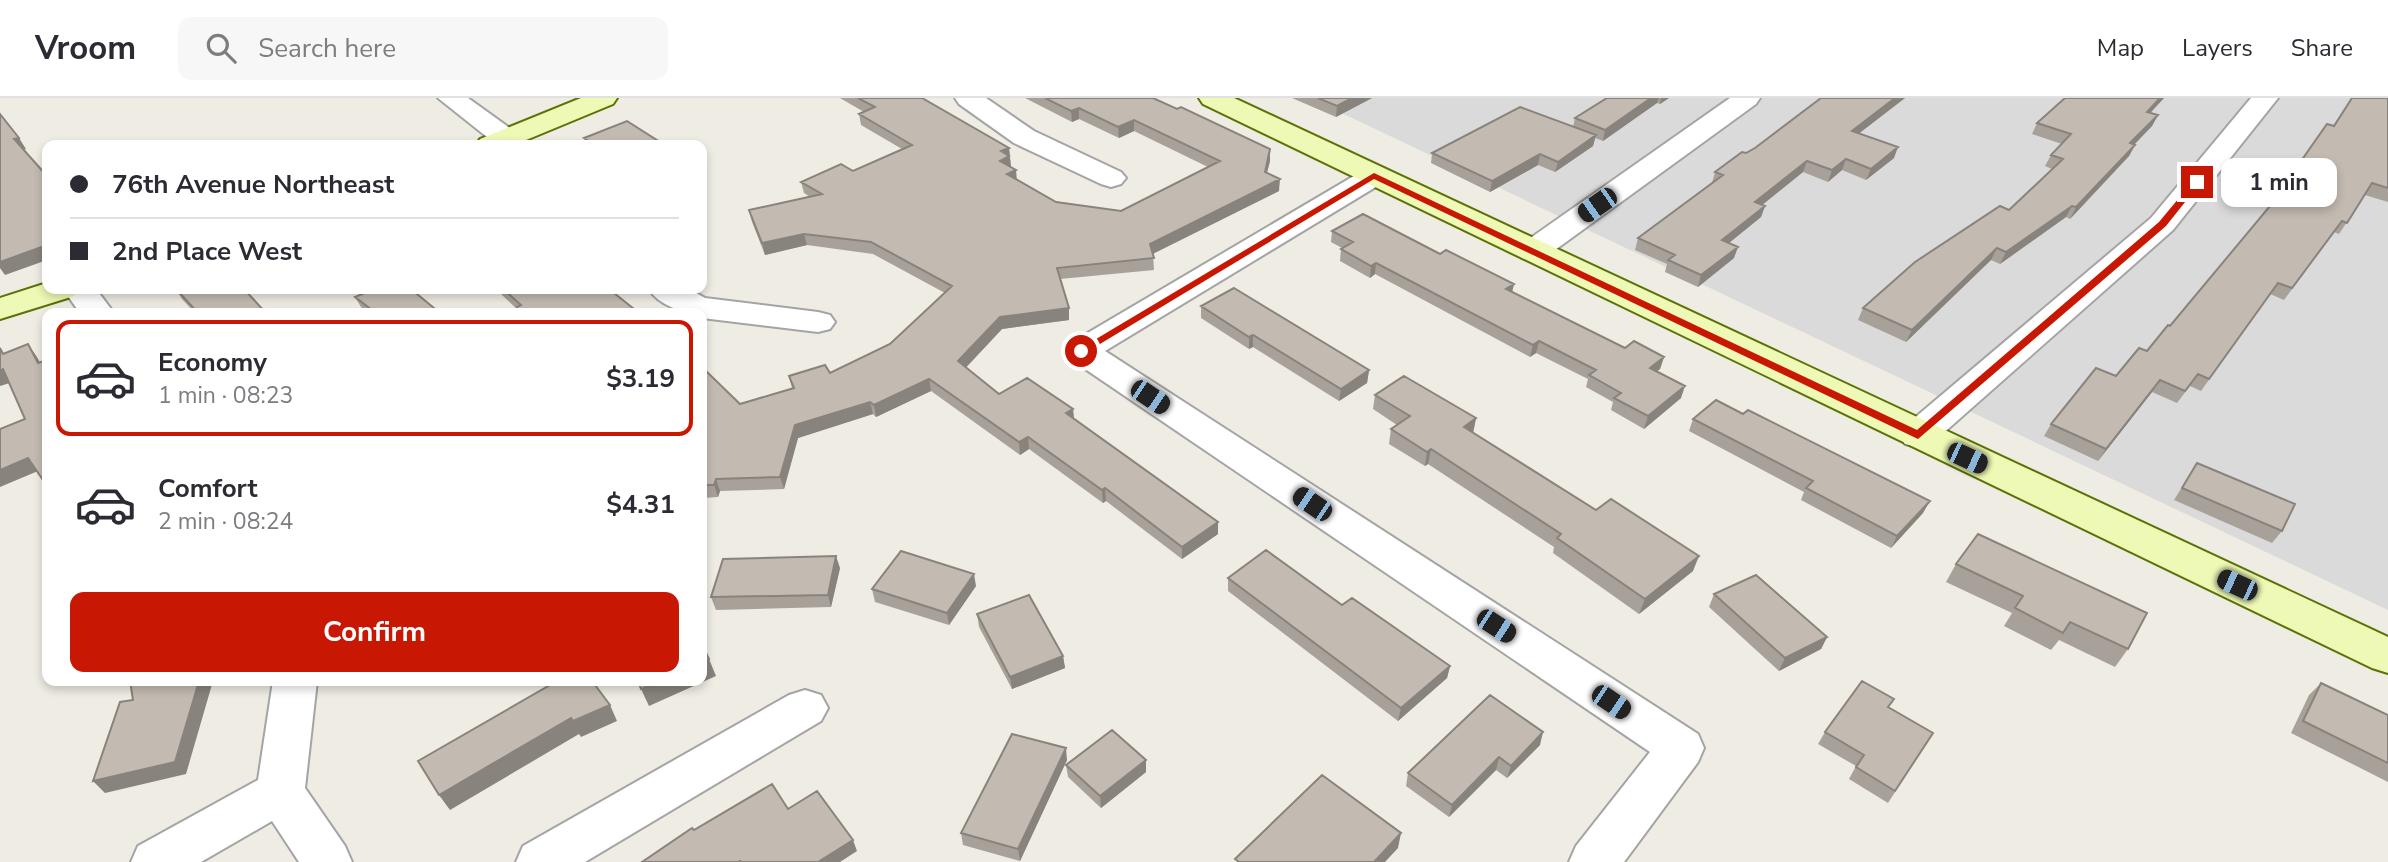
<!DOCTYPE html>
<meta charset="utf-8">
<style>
:root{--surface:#fff;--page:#f7f7f7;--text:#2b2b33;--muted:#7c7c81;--line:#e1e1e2;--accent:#c81702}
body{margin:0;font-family:"Nunito Sans",sans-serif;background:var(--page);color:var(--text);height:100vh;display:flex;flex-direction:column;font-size:26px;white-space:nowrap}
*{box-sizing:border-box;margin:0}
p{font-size:23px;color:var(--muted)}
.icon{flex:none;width:38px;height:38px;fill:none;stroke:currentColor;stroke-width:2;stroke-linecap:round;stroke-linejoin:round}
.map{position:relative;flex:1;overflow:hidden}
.details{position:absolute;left:42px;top:210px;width:665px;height:378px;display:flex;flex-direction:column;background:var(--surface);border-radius:14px;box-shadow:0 4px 10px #0003}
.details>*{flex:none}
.banner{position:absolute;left:42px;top:42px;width:665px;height:154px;border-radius:14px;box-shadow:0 4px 10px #0003;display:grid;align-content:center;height:154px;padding:0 28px;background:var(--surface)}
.end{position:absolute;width:32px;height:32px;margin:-16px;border:9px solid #c81702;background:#fff;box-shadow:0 0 0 4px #fff}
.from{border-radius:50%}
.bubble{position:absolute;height:49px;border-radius:14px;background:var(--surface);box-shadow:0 4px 10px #0003;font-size:23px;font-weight:700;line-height:49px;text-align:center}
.car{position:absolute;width:21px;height:42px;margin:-21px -10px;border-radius:9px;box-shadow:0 0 5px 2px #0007;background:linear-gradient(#222 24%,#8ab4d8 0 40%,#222 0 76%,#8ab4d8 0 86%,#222 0)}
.banner b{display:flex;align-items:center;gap:24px;height:66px;font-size:26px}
.banner b+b{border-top:2px solid var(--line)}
.banner i{width:18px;height:18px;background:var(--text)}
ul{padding:12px 0 0;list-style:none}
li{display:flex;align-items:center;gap:21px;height:116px;margin:0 14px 10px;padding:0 14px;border:4px solid transparent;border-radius:14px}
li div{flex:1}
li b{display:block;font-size:26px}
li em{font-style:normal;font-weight:700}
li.active{border-color:var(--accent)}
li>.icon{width:63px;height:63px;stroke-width:1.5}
.button{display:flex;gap:14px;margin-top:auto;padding:14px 28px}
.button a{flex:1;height:80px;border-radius:14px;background:var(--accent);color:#fff;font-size:28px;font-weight:700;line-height:80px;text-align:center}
header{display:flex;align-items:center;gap:42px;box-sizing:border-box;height:98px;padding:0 35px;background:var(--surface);border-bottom:2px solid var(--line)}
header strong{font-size:33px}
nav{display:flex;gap:38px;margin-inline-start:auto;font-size:24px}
.search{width:490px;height:63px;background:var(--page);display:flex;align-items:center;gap:18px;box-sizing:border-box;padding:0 24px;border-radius:14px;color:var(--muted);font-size:26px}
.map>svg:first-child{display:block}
.residential{fill:#dbdada}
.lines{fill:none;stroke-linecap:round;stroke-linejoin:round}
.street-casing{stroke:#a4a4a4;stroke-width:4}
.secondary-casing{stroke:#5b7206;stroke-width:4}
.street{fill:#fff;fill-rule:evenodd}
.secondary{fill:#eef9b6;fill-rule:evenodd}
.wall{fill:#a8a199}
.shaded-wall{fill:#88837d}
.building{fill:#c3bbb2;stroke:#88837d;stroke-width:2}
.route{fill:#c81702}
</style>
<header>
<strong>Vroom</strong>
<div class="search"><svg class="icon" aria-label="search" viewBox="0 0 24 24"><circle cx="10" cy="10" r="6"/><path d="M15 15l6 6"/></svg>Search here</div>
<nav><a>Map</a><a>Layers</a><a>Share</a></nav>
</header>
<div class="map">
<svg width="2388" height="764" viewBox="0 0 2388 764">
<rect width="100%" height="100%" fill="#eeece3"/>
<!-- residential -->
<path class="residential" d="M 1310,0 L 2388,0 L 2388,512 Z"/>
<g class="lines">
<!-- street casing -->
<g class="street-casing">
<path id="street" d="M 438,0 L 468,0 L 525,41 L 529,47 L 497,47 Z
M 955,0 L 986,0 L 1034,33 L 1121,74 L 1126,80 L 1121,86 L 1111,89 L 1101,86 L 1014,45 L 959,6 Z
M 1730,0 L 1760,0 L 1756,6 L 1544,160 L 1533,162 L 1522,160 L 1517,153 L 1522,146 Z
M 2251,0 L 2278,0 L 2173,132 L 1931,346 L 1918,349 L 1905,346 L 1899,337 L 1905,328 L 2151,120 Z
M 1374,69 L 1384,72 L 1389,78 L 1384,84 L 1105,253 L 1698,636 L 1704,650 L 1698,664 L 1624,764 L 1569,764 L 1576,748 L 1650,654 L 1069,260 L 1064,253 L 1069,246 L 1364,72 Z
M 63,191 L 96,191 L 114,215 L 80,215 Z
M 649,191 L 689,191 L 705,200 L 818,214 L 830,217 L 835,224 L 830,231 L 818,234 L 702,220 L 702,215 C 683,215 659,208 649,191 Z
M 273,583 L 317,583 L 305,690 L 345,748 L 352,764 L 299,764 L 272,723 L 201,764 L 131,764 L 138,748 L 258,682 Z
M 805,592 L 821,597 L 828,610 L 821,623 L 585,764 L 516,764 L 523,748 L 789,597 Z"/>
</g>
<!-- secondary casing -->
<g class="secondary-casing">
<path id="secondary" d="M 581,0 L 617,0 L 613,6 L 514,47 L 476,47 L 480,41 Z
M 1199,0 L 1234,0 L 2388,539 L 2388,575 L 2372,570 L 1203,6 Z
M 47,185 L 47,191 L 78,191 L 74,198 L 0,221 L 0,200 Z"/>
</g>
<!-- street -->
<use href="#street" class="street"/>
<!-- secondary -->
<use href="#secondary" class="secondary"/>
</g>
<!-- wall -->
<path class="wall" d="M 840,0 L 922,0 L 1009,50 L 1011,69 L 1017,82 L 1056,104 L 1121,113 L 1208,69 L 1134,33 L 1119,40 L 1079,21 L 1072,24 L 1025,0 L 1153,0 L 1270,51 L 1270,63 L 1267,75 L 1279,93 L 1153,156 L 1154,172 L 1060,181 L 1069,210 L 1069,222 L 1002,231 L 966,269 L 999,296 L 1073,311 L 1074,321 L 1218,436 L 1182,461 L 1106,403 L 1103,405 L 1029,351 L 1020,357 L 931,293 L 876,319 L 873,316 L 798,340 L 784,391 L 720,393 L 718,399 L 702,400 L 702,269 L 740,306 L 792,290 L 789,278 L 830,275 L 890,246 L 945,195 L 873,156 L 807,147 L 765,157 L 752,124 L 749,112 L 810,99 L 804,95 L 801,84 L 853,73 L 902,51 L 861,27 L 859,16 L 864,14 Z
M 1292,0 L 1372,0 L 1336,19 Z
M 1607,0 L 1669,0 L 1660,6 L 1657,5 L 1603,43 L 1595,40 L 1593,48 L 1555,74 L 1538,67 L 1490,94 L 1431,65 L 1432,55 L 1573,29 L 1575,20 Z
M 1821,0 L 1905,0 L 1859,35 L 1894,60 L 1866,82 L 1842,72 L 1828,84 L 1803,74 L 1762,107 L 1765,108 L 1761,119 L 1729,145 L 1734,160 L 1698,189 L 1665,174 L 1667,166 L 1635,152 L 1638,140 L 1712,85 L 1715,74 L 1755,50 Z
M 2164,0 L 2150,15 L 2158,17 L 2152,28 L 2134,47 L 2135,47 L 2129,58 L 2070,121 L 2066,119 L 2000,166 L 1991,162 L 1906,244 L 1858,222 L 1863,210 L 2009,112 L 2052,71 L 2045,68 L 2051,57 L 2062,46 L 2032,36 L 2037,25 Z
M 2388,0 L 2388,104 L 2365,97 L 2339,136 L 2334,134 L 2284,202 L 2270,196 L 2201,293 L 2190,288 L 2177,305 L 2152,294 L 2098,363 L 2044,338 L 2051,326 L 2116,278 L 2147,253 L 2170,228 L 2282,95 L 2280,94 L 2287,83 L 2334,28 Z
M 584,40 L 663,47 L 587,47 Z
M 1332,133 L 1440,156 L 1514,186 L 1512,194 L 1625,250 L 1664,259 L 1660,271 L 1657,273 L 1681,300 L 1644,331 L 1611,312 L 1613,304 L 1586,289 L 1588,281 L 1536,255 L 1530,259 L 1375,176 L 1370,180 L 1340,163 L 1341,151 L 1342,150 L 1331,144 Z
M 176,191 L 266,215 L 195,215 L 182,201 Z
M 499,191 L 609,191 L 639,215 L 519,215 L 518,212 L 502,197 Z
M 355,199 L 440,215 L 368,215 L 361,209 Z
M 1201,208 L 1369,272 L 1367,285 L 1339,303 L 1253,249 L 1249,251 L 1201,220 Z
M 1375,297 L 1476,320 L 1473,335 L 1693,473 L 1639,516 L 1553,455 L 1554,449 L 1428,366 L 1425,368 L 1389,346 L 1391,331 L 1397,327 L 1373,311 Z
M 1743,316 L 1923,415 L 1891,450 L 1801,402 L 1804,394 L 1689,333 L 1693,321 Z
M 2197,365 L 2282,433 L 2272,445 L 2174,402 Z
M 1978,436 L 2128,551 L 2115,569 L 2059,542 L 2051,552 L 2004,528 L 2012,515 L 1946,484 L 1956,466 Z
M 840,470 L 831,509 L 716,512 L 711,499 Z
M 1228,480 L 1342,507 L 1450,568 L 1447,580 L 1398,623 L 1228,493 Z
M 976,488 L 949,527 L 875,504 L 872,491 Z
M 1714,496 L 1827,539 L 1821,551 L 1779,573 L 1709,509 Z
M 977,516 L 1063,558 L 1065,570 L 1012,591 L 979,529 Z
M 2321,585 L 2388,617 L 2388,684 L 2291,635 L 2309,597 Z
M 1889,610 L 1933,635 L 1888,705 L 1849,681 L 1856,668 L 1818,646 L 1825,634 Z
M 1540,647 L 1507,680 L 1496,672 L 1449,719 L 1406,688 L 1408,675 Z
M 1067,662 L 1020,763 L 963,747 L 961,735 Z
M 1066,667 L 1146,674 L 1101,710 L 1068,679 Z"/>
<!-- shaded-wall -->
<path class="shaded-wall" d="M 1352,0 L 1372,0 L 1336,19 L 1337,8 Z
M 1651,0 L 1659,0 L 1657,5 L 1603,43 L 1605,32 Z
M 1661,0 L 1669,0 L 1660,6 Z
M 1895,0 L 1905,0 L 1848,44 L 1852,33 Z
M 2160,0 L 2164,0 L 2141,25 L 2147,14 Z
M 1079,10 L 1079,21 L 1072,24 L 1071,13 Z
M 2158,17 L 2152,28 L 2124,57 L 2130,45 Z
M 1134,22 L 1134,33 L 1119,40 L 1118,29 Z
M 1596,37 L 1593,48 L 1555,74 L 1558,64 Z
M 19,40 L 26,51 L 22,52 L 14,41 Z
M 2135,47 L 2129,58 L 2070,121 L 2076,109 Z
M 1898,49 L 1894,60 L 1866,82 L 1871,71 Z
M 1009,50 L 1011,70 L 1001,74 L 1001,53 Z
M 1270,51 L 1270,63 L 1264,85 L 1265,74 Z
M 1540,56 L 1538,67 L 1490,94 L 1492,83 Z
M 1846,61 L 1842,72 L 1828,84 L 1832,72 Z
M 1807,63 L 1803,74 L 1751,116 L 1755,104 Z
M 1016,72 L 1017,83 L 1007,76 Z
M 1280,81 L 1279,93 L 1150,157 L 1150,146 Z
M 1765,108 L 1761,119 L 1719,153 L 1722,142 Z
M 2072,108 L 2066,119 L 2000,166 L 2006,154 Z
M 804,136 L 807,147 L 765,157 L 762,145 Z
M 47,147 L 47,162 L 5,177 L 0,170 L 0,164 Z
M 1738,149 L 1734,160 L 1698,189 L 1701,177 Z
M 1997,150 L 1991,162 L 1906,244 L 1912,232 Z
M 1376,165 L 1375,176 L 1370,180 L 1371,168 Z
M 1514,186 L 1511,198 L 1506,191 Z
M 1069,210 L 1069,222 L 1002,231 L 960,276 L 958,263 L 1000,219 Z
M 1253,237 L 1253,249 L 1249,251 L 1249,239 Z
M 1539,243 L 1536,255 L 1530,259 L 1533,247 Z
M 28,246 L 37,259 L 47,277 L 38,265 Z
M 1664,259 L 1660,271 L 1646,282 L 1650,270 Z
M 3,271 L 13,284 L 0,288 L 0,273 Z
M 1369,272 L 1367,285 L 1339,303 L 1341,291 Z
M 929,281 L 931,293 L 876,319 L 874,307 Z
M 2160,282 L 2152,294 L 2098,363 L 2106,351 Z
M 1685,288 L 1681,300 L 1644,331 L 1648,318 Z
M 870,304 L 873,316 L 798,340 L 784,391 L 780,379 L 795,327 Z
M 1073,311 L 1074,323 L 1066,315 Z
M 1476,320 L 1473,335 L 1464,329 Z
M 1028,339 L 1029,351 L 1020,357 L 1019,344 Z
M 1431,351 L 1428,366 L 1425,368 L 1427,354 Z
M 28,360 L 38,373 L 0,389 L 0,372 Z
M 716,381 L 720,393 L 718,399 L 714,387 Z
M 1105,390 L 1106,403 L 1103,405 L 1102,392 Z
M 1930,403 L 1923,415 L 1891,450 L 1897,438 Z
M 1218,424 L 1218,436 L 1182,461 L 1182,449 Z
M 836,458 L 840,470 L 831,509 L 828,497 Z
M 1699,458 L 1693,473 L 1639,516 L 1645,501 Z
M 974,476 L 976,488 L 949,527 L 947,515 Z
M 1827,539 L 1821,551 L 1779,573 L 1785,560 Z
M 1063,558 L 1065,570 L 1012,591 L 1010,579 Z
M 709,561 L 716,578 L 649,608 L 641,591 L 659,583 L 702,583 L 702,564 Z
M 1450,568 L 1447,580 L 1398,623 L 1401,610 Z
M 199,583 L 213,583 L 186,676 L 105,695 L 93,683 Z
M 610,607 L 617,623 L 581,639 L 579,636 L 450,712 L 439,697 L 571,620 Z
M 1543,634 L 1540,647 L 1507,680 L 1511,668 Z
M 1066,650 L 1067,662 L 1020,763 L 1018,751 Z
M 1499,659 L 1496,672 L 1449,719 L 1452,707 Z
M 1146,662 L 1146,674 L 1101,710 L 1100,698 Z
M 1401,735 L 1398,750 L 1385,764 L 1374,764 Z
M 853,742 L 857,753 L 840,764 L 818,764 Z"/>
<!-- building -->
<path class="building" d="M 858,0 L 922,0 L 1009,50 L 1001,53 L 1009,58 L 1000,63 L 1016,72 L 1007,76 L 1056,104 L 1121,113 L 1220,63 L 1134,22 L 1118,29 L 1079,10 L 1071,13 L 1045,0 L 1153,0 L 1177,11 L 1181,9 L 1270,51 L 1265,74 L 1280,81 L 1150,146 L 1154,160 L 1057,170 L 1069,210 L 1000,219 L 958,263 L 999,296 L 1027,280 L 1073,311 L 1066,315 L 1218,424 L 1182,449 L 1105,390 L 1102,392 L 1028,339 L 1019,344 L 929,281 L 874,307 L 870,304 L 795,327 L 780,379 L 716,381 L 714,387 L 702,387 L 702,269 L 740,306 L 794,290 L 789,278 L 825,267 L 830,275 L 890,246 L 952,188 L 871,144 L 804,136 L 762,145 L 749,112 L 822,96 L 801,84 L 841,66 L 853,73 L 912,47 L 859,16 L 875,9 Z
M 1318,0 L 1352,0 L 1337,8 Z
M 1607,0 L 1651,0 L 1605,32 L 1575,20 Z
M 1821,0 L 1895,0 L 1852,33 L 1898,49 L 1871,71 L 1846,61 L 1832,72 L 1807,63 L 1755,104 L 1765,108 L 1722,142 L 1738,149 L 1701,177 L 1668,162 L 1675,157 L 1638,140 L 1723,77 L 1715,74 L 1742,54 L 1746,55 L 1755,50 Z
M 2065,0 L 2160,0 L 2147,14 L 2158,17 L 2130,45 L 2135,47 L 2076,109 L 2072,108 L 2006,154 L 1997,150 L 1912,232 L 1863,210 L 1915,164 L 2000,108 L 2009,112 L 2063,61 L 2051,57 L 2071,36 L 2037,25 Z
M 2352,0 L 2388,0 L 2388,90 L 2372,85 L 2347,125 L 2342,123 L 2292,190 L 2278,185 L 2209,281 L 2198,276 L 2185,293 L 2160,282 L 2106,351 L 2051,326 L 2096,270 L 2116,278 L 2139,250 L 2147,253 L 2168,227 L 2170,228 L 2290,84 L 2287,83 L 2327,26 L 2334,28 Z
M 1520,9 L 1596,37 L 1558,64 L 1540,56 L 1492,83 L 1432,55 Z
M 0,16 L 19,40 L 14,41 L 47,78 L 47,147 L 0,164 Z
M 627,23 L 663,46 L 660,47 L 595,47 L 584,40 Z
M 1363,116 L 1440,156 L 1446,152 L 1514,186 L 1506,191 L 1625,250 L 1634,243 L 1664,259 L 1650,270 L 1685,288 L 1648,318 L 1614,300 L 1621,295 L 1589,277 L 1596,272 L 1539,243 L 1533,247 L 1376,165 L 1371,168 L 1341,151 L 1353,144 L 1332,133 Z
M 1234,190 L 1369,272 L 1341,291 L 1253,237 L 1249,239 L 1201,208 Z
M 176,191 L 244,191 L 266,215 L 198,215 Z
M 374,191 L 411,191 L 440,215 L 376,215 L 355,199 Z
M 503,191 L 609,191 L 639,215 L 524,215 L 517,209 L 521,207 Z
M 28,246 L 38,265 L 47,262 L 47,388 L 28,360 L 0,372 L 0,331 L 25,321 L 3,271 L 0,273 L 0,250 L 3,256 Z
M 1404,278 L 1476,320 L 1464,329 L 1596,412 L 1611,401 L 1699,458 L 1645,501 L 1557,440 L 1561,436 L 1431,351 L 1427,354 L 1391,331 L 1410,318 L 1375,297 Z
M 1716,302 L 1743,316 L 1748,312 L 1930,403 L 1897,438 L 1806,390 L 1813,383 L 1693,321 Z
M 2197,365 L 2295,406 L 2282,433 L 2182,390 Z
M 1978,436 L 2147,515 L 2128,551 L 2070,524 L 2063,535 L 2015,510 L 2023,498 L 1956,466 Z
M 1266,452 L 1342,507 L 1352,500 L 1450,568 L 1401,610 L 1228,480 Z
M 901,453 L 974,476 L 947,515 L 872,491 Z
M 836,458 L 828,497 L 711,499 L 723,461 Z
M 1756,477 L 1827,539 L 1785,560 L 1714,496 Z
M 1029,497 L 1063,558 L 1010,579 L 977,516 Z
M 702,547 L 709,561 L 702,564 Z
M 130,583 L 199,583 L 175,664 L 93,683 L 120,604 L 133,602 Z
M 557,583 L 592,583 L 610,607 L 573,623 L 571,620 L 439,697 L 418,663 Z
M 638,583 L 659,583 L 641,591 Z
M 1862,583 L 1894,601 L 1888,609 L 1933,635 L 1895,693 L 1856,669 L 1864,657 L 1825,634 Z
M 2321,585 L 2388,617 L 2388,665 L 2303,623 Z
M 1490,597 L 1543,634 L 1511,668 L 1499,659 L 1452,707 L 1408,675 Z
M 1112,632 L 1146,662 L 1100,698 L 1066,667 Z
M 1012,636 L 1066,650 L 1018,751 L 961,735 Z
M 1322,677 L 1401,735 L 1374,764 L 1239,764 L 1235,761 Z
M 772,686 L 788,711 L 817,693 L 853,742 L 818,764 L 741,764 L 740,763 L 738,764 L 642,764 L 692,730 L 694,732 Z"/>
<!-- route -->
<path class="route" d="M 1374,75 L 1917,332 L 2159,124 L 2194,82 L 2201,84 L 2166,128 L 1918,341 L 1374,81 L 1085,255 L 1076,253 Z"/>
</svg>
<i class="end from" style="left:1081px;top:253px"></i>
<i class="end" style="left:2197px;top:84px"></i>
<div class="bubble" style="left:2221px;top:60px;width:116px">1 min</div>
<i class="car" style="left:1597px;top:107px;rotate:235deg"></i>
<i class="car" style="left:1150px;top:299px;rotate:124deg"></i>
<i class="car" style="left:1967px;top:360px;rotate:115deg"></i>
<i class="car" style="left:1312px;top:406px;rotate:304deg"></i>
<i class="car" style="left:2237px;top:487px;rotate:295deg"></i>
<i class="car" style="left:1496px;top:528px;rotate:123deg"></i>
<i class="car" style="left:1611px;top:604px;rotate:124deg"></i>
<div class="banner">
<b><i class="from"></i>76th Avenue Northeast</b>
<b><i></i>2nd Place West</b>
</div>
<section class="details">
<ul>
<li class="active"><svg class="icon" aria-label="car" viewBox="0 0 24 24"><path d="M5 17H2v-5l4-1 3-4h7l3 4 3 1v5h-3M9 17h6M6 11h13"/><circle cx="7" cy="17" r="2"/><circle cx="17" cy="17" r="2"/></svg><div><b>Economy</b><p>1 min · 08:23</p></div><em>$3.19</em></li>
<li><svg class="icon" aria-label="car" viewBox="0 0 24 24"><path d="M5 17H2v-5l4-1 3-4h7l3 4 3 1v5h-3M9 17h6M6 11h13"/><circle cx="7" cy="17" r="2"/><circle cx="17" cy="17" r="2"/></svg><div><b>Comfort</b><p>2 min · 08:24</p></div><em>$4.31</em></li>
</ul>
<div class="button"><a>Confirm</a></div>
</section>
</div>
